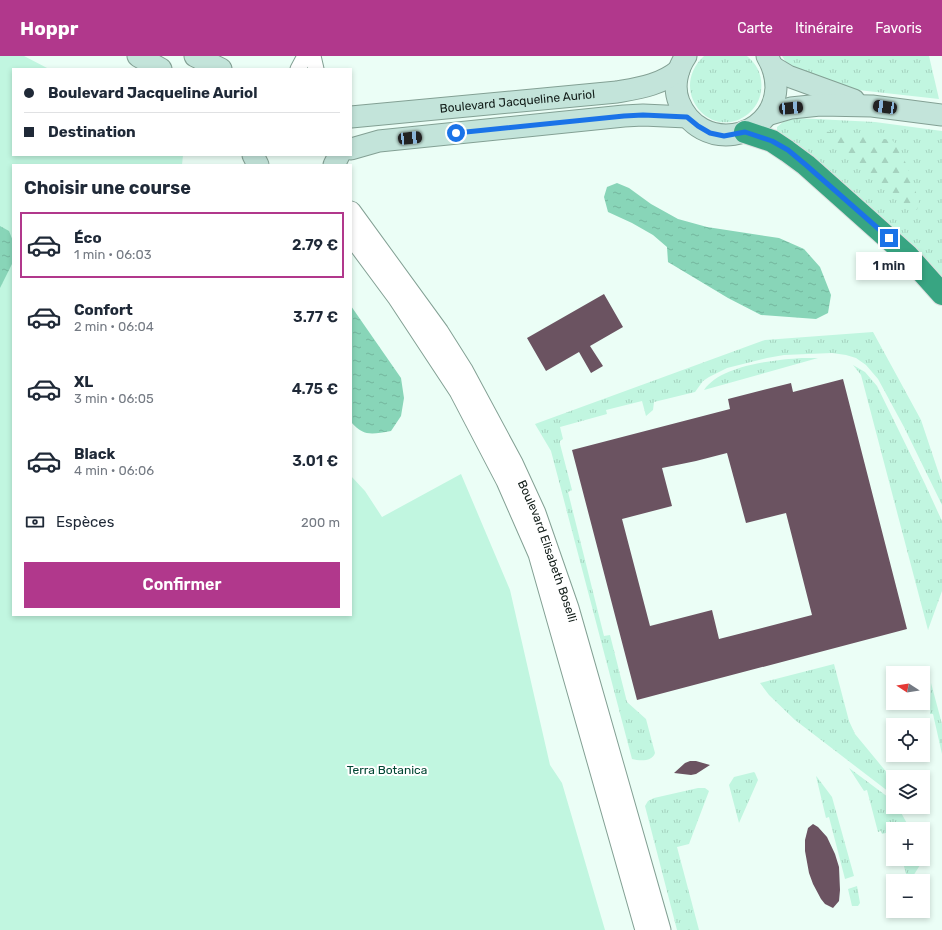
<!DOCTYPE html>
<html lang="fr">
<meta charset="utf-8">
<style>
:root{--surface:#fff;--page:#f2f2f3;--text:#1f2937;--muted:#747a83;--line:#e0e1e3;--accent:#b1388c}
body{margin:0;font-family:Rubik,sans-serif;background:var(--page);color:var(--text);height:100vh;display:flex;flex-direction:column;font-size:15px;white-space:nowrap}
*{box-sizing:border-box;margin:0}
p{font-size:13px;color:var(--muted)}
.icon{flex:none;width:22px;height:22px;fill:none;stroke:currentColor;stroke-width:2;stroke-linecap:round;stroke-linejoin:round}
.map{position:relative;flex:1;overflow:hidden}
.side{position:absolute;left:12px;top:108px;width:340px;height:452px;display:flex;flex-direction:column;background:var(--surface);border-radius:0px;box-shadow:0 2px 6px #0003}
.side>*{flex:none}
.guide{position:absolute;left:12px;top:12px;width:340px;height:88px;border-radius:0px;box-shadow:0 2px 6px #0003;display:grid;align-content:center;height:88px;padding:0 12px;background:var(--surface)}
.needle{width:26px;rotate:282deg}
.fabs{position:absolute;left:886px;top:610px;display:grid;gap:8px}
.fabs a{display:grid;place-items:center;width:44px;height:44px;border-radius:0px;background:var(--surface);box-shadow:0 2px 6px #0003;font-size:20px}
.end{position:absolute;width:18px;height:18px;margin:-9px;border:5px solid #1a73e8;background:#fff;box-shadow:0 0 0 2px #fff}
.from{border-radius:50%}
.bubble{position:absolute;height:28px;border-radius:0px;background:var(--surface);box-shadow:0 2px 6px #0003;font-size:13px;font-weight:600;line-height:28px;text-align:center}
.car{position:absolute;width:12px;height:24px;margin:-12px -6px;border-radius:5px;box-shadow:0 0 3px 1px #0007;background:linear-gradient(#222 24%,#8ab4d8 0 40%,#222 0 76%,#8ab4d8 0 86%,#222 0)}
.guide b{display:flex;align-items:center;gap:14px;height:38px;font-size:15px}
.guide b+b{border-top:1px solid var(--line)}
.guide i{width:10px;height:10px;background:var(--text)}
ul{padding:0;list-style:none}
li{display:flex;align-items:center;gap:12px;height:66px;margin:0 8px 6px;padding:0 4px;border:2px solid transparent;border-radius:0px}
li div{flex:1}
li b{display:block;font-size:15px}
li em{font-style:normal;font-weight:600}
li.active{border-color:var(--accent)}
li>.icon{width:36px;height:36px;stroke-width:1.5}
h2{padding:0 12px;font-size:18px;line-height:48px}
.pay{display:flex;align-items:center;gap:10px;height:44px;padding:0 12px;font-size:15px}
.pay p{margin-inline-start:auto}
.cta{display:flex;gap:8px;margin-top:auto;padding:8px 12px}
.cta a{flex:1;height:46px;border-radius:0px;background:var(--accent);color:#fff;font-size:16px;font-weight:600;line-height:46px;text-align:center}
header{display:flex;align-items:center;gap:24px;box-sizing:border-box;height:56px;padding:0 20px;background:var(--accent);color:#fff}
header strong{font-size:19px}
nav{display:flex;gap:22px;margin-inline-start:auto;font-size:14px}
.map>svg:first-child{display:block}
.grass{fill:url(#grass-tufts)}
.forest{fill:url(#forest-firs)}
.green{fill:#c1f6e0}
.water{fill:url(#water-ripples)}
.building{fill:#6b5361;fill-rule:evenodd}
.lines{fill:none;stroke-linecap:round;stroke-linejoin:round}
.minor-casing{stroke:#83a094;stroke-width:17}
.tertiary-casing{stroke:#83a094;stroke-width:21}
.secondary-casing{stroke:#83a094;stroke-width:23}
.motorway-casing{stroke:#dedfdf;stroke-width:24}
.minor{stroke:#fff;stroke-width:15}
.tertiary{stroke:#fff;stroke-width:19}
.secondary{stroke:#c3e4da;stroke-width:21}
.motorway{stroke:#38a582;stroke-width:22}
.route{stroke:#1a73e8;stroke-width:5}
.labels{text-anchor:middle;stroke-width:4;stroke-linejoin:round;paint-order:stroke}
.street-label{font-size:12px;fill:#111c18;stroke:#fff}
.park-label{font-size:12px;fill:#024734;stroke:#fff}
</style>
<header>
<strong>Hoppr</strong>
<nav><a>Carte</a><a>Itinéraire</a><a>Favoris</a></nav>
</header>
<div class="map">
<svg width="942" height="874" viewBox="0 0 942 874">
<defs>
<pattern id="grass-tufts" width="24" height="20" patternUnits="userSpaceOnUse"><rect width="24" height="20" fill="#c1f6e0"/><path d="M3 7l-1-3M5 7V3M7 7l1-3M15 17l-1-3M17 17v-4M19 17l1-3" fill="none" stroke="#a5d2bf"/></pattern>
<pattern id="forest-firs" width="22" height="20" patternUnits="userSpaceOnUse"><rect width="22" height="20" fill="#c1f6e0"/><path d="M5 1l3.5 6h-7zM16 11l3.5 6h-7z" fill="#a5d2bf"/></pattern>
<pattern id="water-ripples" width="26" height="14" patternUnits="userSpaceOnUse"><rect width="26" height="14" fill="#88d5b8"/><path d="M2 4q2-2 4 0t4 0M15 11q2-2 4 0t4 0" fill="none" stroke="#74b69d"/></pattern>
</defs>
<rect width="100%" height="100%" fill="#ebfef6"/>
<!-- grass -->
<path class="grass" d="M 704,0 L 747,0 C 758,9 763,21 761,35 C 760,44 755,52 748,58 C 711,87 667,34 704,0 Z
M 782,0 L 929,0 L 939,43 L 858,34 L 812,21 L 791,14 Z
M 796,62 L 875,66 L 942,75 L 942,227 L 777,76 L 777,71 L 783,66 Z
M 873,276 L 921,364 L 942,427 L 942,449 L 904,371 L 878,323 L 866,309 L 856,302 L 846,299 L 832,297 L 784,299 L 767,302 L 727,312 L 709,321 L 703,325 L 695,336 L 654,346 L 653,354 L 646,360 L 642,345 L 606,354 L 607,358 L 560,371 L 563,383 L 560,385 L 560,388 L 572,434 L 568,436 L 604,580 L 610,579 L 627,646 L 646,663 L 655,697 C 652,706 640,705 632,703 L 551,395 L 535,368 L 765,284 Z
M 802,302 L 818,302 L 704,334 C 721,309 774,304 802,302 Z
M 853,309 L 865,316 L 877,330 L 925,428 L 942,465 L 942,535 L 928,574 L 861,319 Z
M 834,608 L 849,665 L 855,678 L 893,724 L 893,739 L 795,664 L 769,639 L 760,627 Z
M 931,627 L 942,668 L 942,698 L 933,658 L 930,658 Z
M 849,712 L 892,744 L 893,745 L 893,751 L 898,751 L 910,773 L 893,773 L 893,775 L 882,778 L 881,775 L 878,776 L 867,734 L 864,735 Z
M 754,716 L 755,717 L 758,724 L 739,767 L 729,729 L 734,721 Z
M 816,720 L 817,721 L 832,741 L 854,820 L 845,823 L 829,761 L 826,762 Z
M 698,732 L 705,732 L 709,735 L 689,788 L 677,791 L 699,874 L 677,874 L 645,750 L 648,745 L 654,742 Z
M 902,803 L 918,803 L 920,809 L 910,825 L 908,825 Z
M 857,830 L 860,847 L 858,850 L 852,850 L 848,833 Z"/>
<!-- forest -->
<path class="forest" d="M 814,74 L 892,84 L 901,94 L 919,145 L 917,154 L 909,152 L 847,101 L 823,84 Z"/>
<!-- green -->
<path class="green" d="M 0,0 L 24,0 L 49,13 L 13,13 L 13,99 L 183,99 L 182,109 L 13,109 L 13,559 L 351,559 L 351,420 L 365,435 L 382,461 L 461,418 L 510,534 L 550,709 L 562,727 L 605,874 L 0,874 Z"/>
<!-- water -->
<path class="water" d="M 617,127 L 629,132 L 651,148 L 678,163 L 707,171 L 779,182 L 804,193 L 820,211 L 831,239 L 828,257 L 816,263 L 761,259 L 728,242 L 668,206 L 667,191 L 653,179 L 632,167 L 608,156 L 604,141 L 607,131 Z
M 0,170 L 9,175 L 13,185 L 13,206 L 0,232 Z
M 351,250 L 401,322 L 404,342 L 401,360 L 391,375 C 372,378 364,381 351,366 Z"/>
<!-- building -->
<path class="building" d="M 604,238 L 623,271 L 590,290 L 603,310 L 591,317 L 579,296 L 546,315 L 527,282 Z
M 843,323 L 907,573 L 637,644 L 572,394 L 730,353 L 728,343 L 791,327 L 793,336 ZM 727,397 L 746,467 L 786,457 L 812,559 L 719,583 L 712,554 L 650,570 L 622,463 L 672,450 L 662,412 L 696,405 Z
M 690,705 L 696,705 L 710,709 L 696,718 L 691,719 L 674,717 L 685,707 Z
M 813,768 L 818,771 L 827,781 L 835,798 L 839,811 L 840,834 L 839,845 L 833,852 L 825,848 L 821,843 L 813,828 L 809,817 L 805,795 L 805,784 L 808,772 Z"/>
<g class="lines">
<!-- minor casing -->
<g class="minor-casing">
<path id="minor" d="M 313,0 L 316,13
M 298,13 L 305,0"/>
</g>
<!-- tertiary casing -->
<g class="tertiary-casing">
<g id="tertiary">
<path id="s1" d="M 351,155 L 439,276 L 463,314 L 513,407 L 536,457 L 569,552 L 661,874"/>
<path d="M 351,179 L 397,241 L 459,335 L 506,425 L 538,498 L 645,874"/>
</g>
</g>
<!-- secondary casing -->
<g class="secondary-casing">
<g id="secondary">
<path d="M 138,0 L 161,13"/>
<path d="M 195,0 L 221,13"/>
<path d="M 686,0 C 677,13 673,31 679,46 C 699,97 773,86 776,32 C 776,20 773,10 767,0"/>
<path d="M 773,11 L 788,20 L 854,44"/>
<path d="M 767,59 L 791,52 L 820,49 L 872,50 L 942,59"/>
<path id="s2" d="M 351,61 L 617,36 C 639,32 661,29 679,14"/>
<path d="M 351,93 L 379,85 L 624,60 L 643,59 L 687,61"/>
<path d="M 253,99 L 258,109"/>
<path d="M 334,109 L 339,99"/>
</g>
</g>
<!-- motorway casing -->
<g class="motorway-casing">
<path id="motorway" d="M 745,76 L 772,85 L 787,95 L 806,109 L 908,200 L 942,238"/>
</g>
<!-- minor -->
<use href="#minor" class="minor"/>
<!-- tertiary -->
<use href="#tertiary" class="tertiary"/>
<!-- secondary -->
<use href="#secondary" class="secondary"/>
<!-- motorway -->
<use href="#motorway" class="motorway"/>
</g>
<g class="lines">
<!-- route -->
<path class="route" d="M 456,77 L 624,60 L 643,59 L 687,61 L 698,70 L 710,77 L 724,80 L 745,76 L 772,85 L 788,94 L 806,109 L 889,182"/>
</g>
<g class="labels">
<!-- street labels -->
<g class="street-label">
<text dy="4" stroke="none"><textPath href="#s2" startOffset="167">Boulevard Jacqueline Auriol</textPath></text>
<text dy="4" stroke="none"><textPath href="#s1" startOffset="395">Boulevard Elisabeth Boselli</textPath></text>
</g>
<!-- park labels -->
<g class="park-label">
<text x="387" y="718">Terra Botanica</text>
</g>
</g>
</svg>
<div class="fabs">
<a><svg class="needle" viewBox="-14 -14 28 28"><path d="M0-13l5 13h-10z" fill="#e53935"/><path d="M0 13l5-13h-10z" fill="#747a83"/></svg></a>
<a><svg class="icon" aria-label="locate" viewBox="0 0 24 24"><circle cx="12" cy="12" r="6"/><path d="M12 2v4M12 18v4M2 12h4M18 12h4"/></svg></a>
<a><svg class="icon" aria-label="layers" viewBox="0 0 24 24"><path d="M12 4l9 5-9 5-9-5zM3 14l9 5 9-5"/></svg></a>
<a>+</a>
<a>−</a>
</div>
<i class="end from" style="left:456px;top:77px"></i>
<i class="end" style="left:889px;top:182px"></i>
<div class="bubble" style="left:856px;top:196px;width:66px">1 min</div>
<i class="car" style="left:885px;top:51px;rotate:278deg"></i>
<i class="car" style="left:791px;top:52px;rotate:85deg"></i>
<i class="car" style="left:410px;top:82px;rotate:84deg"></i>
<div class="guide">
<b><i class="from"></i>Boulevard Jacqueline Auriol</b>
<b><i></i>Destination</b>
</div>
<section class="side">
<h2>Choisir une course</h2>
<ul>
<li class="active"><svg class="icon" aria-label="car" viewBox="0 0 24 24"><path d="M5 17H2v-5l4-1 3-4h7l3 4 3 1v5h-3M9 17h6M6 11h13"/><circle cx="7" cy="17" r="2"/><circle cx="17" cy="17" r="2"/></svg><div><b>Éco</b><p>1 min · 06:03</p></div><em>2.79 €</em></li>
<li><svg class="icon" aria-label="car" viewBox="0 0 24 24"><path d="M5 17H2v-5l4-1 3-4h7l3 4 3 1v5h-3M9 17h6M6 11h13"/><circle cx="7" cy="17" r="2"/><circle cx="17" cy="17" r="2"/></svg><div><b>Confort</b><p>2 min · 06:04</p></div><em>3.77 €</em></li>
<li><svg class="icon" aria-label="car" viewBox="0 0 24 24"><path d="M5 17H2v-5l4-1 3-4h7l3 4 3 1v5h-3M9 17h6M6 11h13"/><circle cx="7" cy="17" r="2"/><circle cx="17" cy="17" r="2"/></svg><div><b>XL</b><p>3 min · 06:05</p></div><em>4.75 €</em></li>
<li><svg class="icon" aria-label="car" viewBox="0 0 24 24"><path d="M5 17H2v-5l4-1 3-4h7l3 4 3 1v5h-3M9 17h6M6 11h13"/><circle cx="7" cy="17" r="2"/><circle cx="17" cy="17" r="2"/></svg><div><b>Black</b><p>4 min · 06:06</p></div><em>3.01 €</em></li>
</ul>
<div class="pay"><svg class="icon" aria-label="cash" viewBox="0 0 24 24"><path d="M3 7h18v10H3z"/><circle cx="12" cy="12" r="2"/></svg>Espèces<p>200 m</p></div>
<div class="cta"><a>Confirmer</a></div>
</section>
</div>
